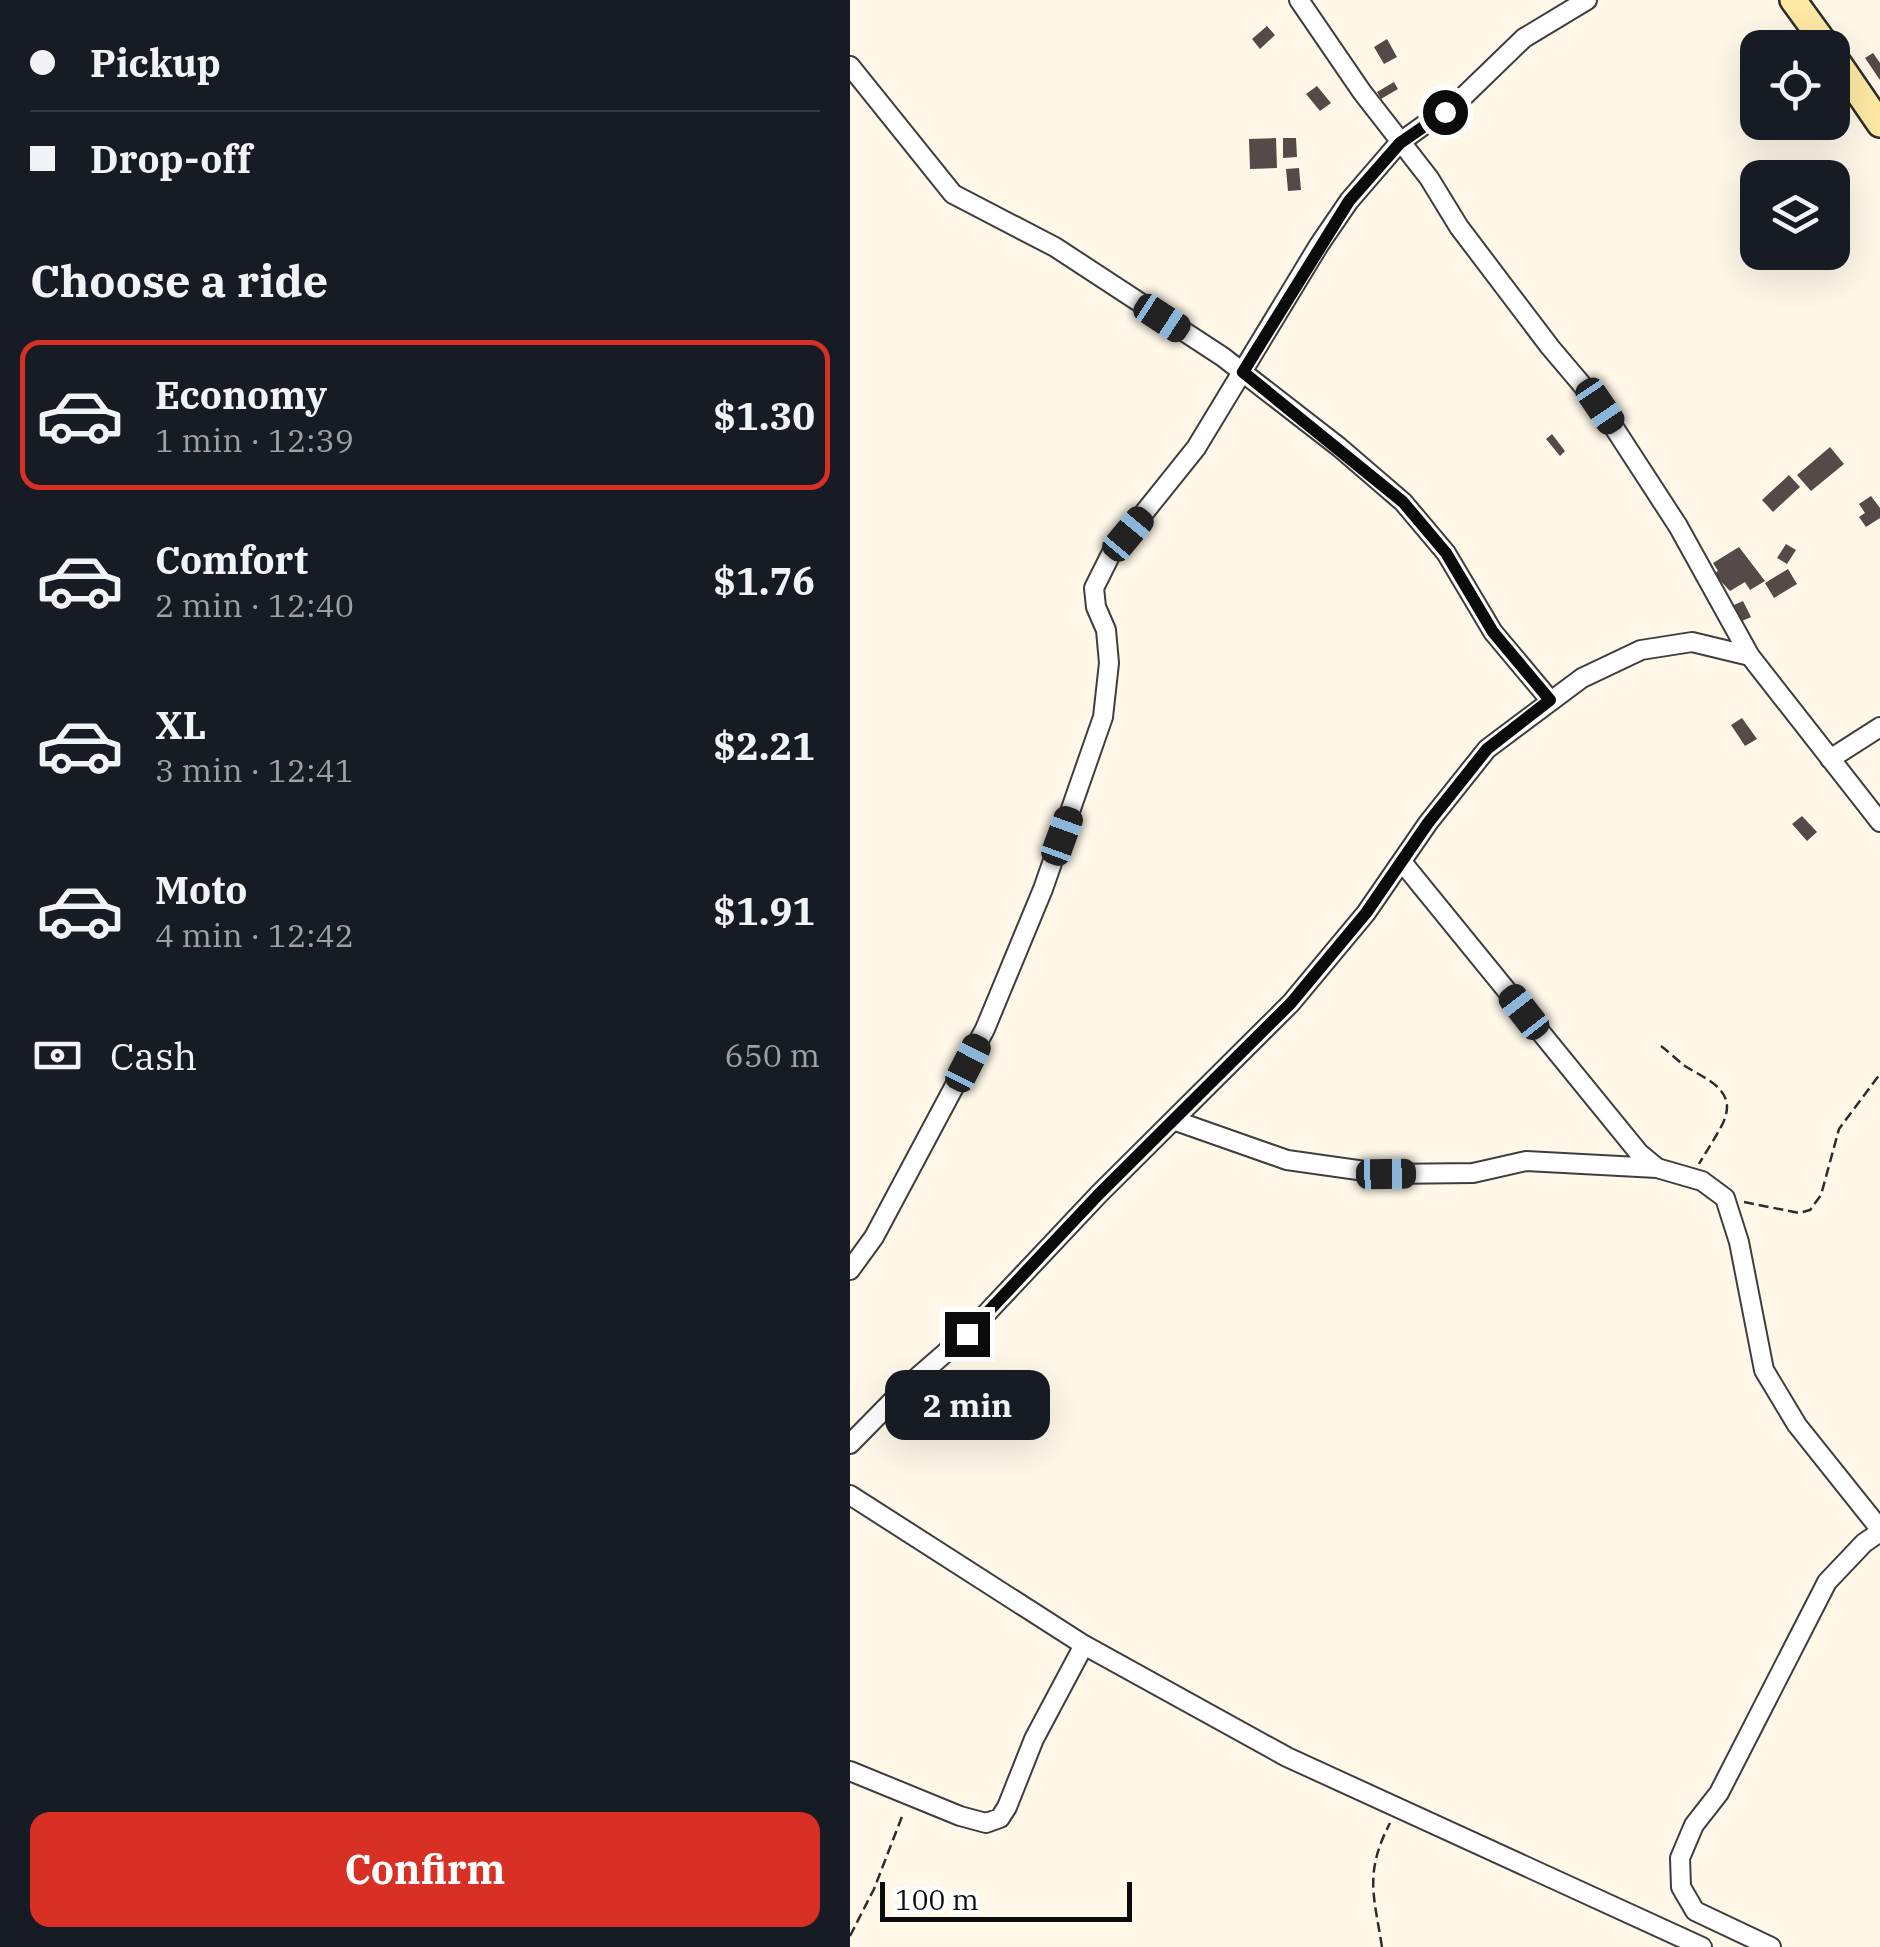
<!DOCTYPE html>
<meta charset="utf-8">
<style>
:root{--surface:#171b24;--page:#242831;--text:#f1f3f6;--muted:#9ea1a6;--line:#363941;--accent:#d93025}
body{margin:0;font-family:"IBM Plex Serif",serif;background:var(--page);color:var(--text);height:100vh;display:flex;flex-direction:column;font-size:38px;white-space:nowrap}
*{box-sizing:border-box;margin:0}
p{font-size:32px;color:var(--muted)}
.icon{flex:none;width:55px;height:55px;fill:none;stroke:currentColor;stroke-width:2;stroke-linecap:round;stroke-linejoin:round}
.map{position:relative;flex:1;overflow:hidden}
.side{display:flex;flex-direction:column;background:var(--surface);width:850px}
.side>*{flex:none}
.guide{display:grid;align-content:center;height:220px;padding:0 30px;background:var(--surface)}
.controls{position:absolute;left:890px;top:30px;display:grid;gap:20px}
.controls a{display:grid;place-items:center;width:110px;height:110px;border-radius:20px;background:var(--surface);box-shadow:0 10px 40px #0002;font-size:50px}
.scale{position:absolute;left:30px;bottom:25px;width:252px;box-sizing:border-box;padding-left:10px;border:5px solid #0b0b0b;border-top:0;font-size:28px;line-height:35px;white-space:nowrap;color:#0b0b0b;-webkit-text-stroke:8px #fff;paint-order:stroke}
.end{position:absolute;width:45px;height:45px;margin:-22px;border:12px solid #0b0b0b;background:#fff;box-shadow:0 0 0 5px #fff}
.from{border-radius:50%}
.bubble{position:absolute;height:70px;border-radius:20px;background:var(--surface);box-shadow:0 10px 40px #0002;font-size:32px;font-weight:700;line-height:70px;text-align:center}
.car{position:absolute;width:30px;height:60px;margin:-30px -15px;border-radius:12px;box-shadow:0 0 8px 2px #0007;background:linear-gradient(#222 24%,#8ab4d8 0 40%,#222 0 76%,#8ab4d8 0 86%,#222 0)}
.guide b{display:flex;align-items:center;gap:35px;height:95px;font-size:38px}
.guide b+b{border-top:2px solid var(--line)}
.guide i{width:25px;height:25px;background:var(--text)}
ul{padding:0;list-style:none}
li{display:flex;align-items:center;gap:30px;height:150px;margin:0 20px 15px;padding:0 10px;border:5px solid transparent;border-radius:20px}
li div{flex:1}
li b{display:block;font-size:38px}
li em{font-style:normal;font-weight:700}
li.selected{border-color:var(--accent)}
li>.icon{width:90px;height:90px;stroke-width:1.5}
h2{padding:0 30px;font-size:45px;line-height:120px}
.pay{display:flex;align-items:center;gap:25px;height:110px;padding:0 30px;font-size:38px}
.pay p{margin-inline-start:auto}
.action{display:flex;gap:20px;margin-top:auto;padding:20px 30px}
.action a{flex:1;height:115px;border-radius:20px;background:var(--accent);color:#fff;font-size:40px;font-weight:700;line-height:115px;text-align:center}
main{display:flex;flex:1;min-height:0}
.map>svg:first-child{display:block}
.building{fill:#544a47}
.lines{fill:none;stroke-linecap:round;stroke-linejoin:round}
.street-casing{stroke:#3e3e3e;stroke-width:22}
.secondary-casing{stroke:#2d2d2d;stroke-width:30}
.path{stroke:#2d2d2d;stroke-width:2.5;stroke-dasharray:10 5;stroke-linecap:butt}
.street{stroke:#fff;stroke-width:18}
.secondary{stroke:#ffe9a4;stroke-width:25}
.route{stroke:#0b0b0b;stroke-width:12}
</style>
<main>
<section class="side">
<div class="guide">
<b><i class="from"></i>Pickup</b>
<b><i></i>Drop-off</b>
</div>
<h2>Choose a ride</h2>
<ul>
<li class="selected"><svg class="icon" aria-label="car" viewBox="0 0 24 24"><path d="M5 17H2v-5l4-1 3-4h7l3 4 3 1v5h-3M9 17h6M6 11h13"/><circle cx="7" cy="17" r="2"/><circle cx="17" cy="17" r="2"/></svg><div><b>Economy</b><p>1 min · 12:39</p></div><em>$1.30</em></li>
<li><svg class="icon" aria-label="car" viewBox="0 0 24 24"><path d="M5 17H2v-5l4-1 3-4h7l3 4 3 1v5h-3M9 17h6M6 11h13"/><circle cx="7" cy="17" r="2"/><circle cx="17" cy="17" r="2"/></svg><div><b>Comfort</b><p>2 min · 12:40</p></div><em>$1.76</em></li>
<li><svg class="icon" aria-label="car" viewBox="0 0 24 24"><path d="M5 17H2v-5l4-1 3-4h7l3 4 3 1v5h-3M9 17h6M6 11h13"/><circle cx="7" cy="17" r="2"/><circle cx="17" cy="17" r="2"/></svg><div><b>XL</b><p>3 min · 12:41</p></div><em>$2.21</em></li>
<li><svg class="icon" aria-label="car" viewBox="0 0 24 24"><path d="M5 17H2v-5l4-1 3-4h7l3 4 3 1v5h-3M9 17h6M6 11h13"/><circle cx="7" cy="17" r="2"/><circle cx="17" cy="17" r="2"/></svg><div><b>Moto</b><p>4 min · 12:42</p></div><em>$1.91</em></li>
</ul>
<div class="pay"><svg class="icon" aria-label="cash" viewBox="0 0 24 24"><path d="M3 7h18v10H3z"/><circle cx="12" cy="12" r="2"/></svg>Cash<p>650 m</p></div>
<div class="action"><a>Confirm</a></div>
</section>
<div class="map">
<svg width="1030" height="1947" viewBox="0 0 1030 1947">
<rect width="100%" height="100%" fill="#fff8e9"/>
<!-- building -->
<path class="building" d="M 417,26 L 425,35 L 410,49 L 402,39 Z
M 537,39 L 547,57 L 534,64 L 524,47 Z
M 1023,53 L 1030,63 L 1030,80 L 1015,58 Z
M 544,82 L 548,89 L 531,99 L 527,92 Z
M 467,86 L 481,103 L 470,111 L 456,94 Z
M 426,138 L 427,168 L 400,169 L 399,139 Z
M 433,138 L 446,138 L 447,157 L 433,158 Z
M 449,168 L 451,190 L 438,191 L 436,169 Z
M 702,434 L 715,451 L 710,456 L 696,439 Z
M 980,447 L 994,464 L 961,491 L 947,475 Z
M 939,475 L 950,487 L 923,512 L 912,500 Z
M 1021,496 L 1030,508 L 1030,518 L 1016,527 L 1009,517 L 1015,513 L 1009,504 Z
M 936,544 L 946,550 L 937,564 L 927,558 Z
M 889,547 L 915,581 L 900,590 L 895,582 L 880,591 L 864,574 L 868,571 L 863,563 Z
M 938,569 L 947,584 L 924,598 L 915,583 Z
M 893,601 L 901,617 L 892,621 L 884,605 Z
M 892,718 L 907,739 L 895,746 L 881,725 Z
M 952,816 L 967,832 L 957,841 L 942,824 Z"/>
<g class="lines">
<!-- street casing -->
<g class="street-casing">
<path id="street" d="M 449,0 L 512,92 L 579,178 L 609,227 L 700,347 L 750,406 L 828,526 L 900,656 L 1030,822
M 0,66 L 103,194 L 205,247 L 373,357 L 489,447 L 553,502 L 596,553 L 643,632 L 700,700
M 980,759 L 1030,727
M 552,862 L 789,1153 L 807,1168 L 852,1181 L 875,1198 L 889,1242 L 914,1370 L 947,1425 L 1030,1529
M 326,1121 L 437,1160 L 536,1174 L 623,1173 L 676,1161 L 807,1168
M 0,1270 L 24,1237 L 135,1029 L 193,889 L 253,717 L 259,663 L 256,630 L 246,607 L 244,588 L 261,554 L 346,448 L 469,245 L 499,201 L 549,143 L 613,97 L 674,38 L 737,0
M 0,1444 L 56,1387 L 117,1334 L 249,1194 L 441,1003 L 516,913 L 578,823 L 637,749 L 732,678 L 791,650 L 842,642 L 900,656
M 0,1495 L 234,1645 L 437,1757 L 852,1947
M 0,1771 L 110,1816 L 136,1823 L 150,1818 L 157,1807 L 184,1739 L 234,1645
M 921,1947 L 845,1911 L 831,1887 L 830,1858 L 844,1825 L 869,1793 L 977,1582 L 1014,1543 L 1030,1532"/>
</g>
<!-- secondary casing -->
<g class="secondary-casing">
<path id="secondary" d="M 943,0 L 978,48
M 982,54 L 1030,124"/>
</g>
<!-- path -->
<path class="path" d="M 811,1046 C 819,1052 827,1060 835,1066 C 857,1080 888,1090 873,1123 C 866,1137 857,1150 849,1164
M 894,1202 L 949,1213 L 960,1210 L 971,1195 L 989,1129 L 1030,1074
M 0,1936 L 24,1889 L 53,1814
M 532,1947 C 524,1896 514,1873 540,1823"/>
<!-- street -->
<use href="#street" class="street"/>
<!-- secondary -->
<use href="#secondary" class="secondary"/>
</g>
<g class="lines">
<!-- route -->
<path class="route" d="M 117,1334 L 249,1194 L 441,1003 L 516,913 L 578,823 L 637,749 L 700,700 L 643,632 L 596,553 L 553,502 L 393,372 L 499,201 L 550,143 L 595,112"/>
</g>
</svg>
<div class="controls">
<a><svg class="icon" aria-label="locate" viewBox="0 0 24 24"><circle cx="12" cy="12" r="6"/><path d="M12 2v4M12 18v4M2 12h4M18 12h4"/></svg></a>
<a><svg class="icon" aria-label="layers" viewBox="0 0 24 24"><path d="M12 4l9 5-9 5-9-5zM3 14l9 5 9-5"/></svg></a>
</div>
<div class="scale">100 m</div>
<i class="end from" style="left:595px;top:112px"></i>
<i class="end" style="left:117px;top:1334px"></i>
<div class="bubble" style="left:35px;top:1370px;width:165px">2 min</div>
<i class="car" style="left:312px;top:318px;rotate:123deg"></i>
<i class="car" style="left:750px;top:406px;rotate:146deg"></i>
<i class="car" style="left:278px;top:534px;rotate:40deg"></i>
<i class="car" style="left:212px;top:836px;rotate:20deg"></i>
<i class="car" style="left:674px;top:1012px;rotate:322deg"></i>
<i class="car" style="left:118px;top:1063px;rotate:27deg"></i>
<i class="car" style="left:536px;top:1174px;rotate:89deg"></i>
</div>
</main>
